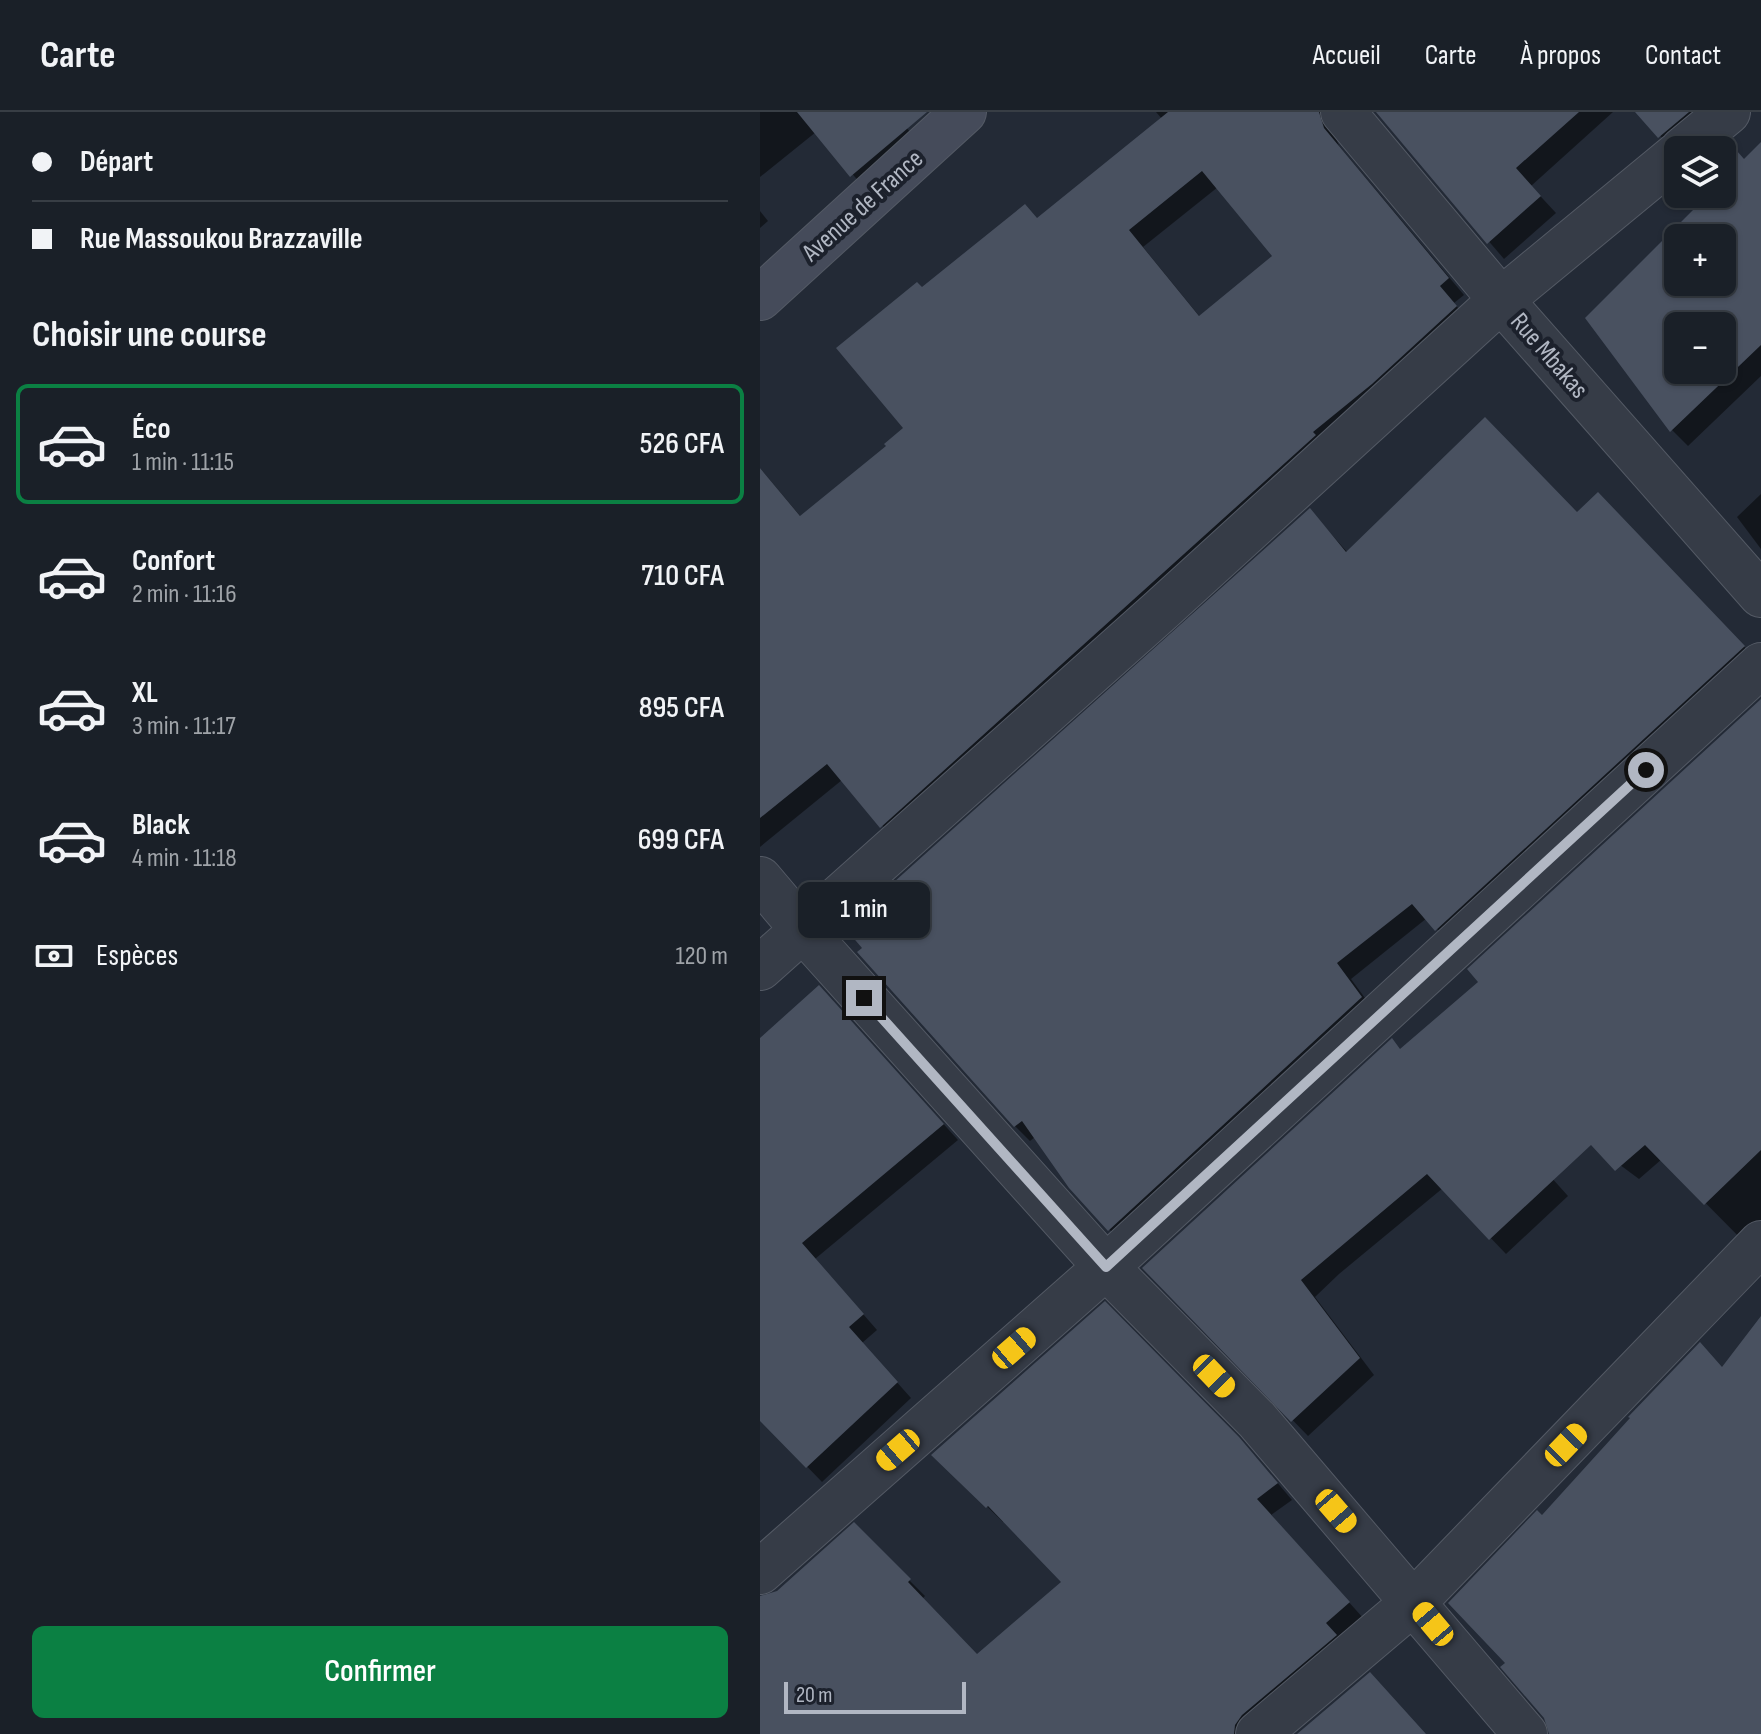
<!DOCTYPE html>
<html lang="fr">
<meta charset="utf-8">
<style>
:root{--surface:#1a2028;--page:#232830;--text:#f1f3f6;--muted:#9fa3a8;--line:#383e45;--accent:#0b8043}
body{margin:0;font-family:"Sofia Sans Condensed",sans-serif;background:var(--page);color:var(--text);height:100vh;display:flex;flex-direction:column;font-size:30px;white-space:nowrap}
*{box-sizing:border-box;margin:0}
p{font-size:26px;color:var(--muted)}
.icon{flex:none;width:44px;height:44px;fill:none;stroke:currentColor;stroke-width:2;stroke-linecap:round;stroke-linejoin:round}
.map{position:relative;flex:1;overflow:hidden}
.details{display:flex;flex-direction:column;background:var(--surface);width:760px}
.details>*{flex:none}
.top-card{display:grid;align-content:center;height:176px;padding:0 32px;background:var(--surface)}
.buttons{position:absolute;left:904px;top:24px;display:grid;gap:16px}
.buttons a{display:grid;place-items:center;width:72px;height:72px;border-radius:12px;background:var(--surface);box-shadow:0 2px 6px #0004,0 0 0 2px var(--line);font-size:40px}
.scale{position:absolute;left:24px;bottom:20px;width:182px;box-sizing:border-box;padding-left:8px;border:4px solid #b1b7c3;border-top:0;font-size:22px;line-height:28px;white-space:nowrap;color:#b1b7c3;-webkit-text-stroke:6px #1c212c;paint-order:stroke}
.end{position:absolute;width:36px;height:36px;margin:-18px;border:10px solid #b1b7c3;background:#111;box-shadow:0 0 0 4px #111}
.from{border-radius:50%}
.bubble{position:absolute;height:56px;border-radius:12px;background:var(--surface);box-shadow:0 2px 6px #0004,0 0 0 2px var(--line);font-size:26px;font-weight:600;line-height:56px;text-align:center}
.car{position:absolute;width:24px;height:48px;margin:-24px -12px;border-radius:10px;box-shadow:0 0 6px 2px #0007;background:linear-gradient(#f5c518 24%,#345 0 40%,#f5c518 0 76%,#345 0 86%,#f5c518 0)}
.top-card b{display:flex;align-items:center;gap:28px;height:76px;font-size:30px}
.top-card b+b{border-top:2px solid var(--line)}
.top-card i{width:20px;height:20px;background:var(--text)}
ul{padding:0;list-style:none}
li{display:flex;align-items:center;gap:24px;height:120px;margin:0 16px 12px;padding:0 16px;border:4px solid transparent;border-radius:12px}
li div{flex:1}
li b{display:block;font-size:30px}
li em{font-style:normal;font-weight:600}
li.current{border-color:var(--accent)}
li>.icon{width:72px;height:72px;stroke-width:1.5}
h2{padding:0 32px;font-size:36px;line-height:96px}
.pay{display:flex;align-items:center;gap:20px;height:88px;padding:0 32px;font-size:30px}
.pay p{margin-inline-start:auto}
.button{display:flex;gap:16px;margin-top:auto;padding:16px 32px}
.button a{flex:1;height:92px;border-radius:12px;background:var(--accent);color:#fff;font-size:32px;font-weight:600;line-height:92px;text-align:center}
header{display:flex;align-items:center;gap:48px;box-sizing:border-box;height:112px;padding:0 40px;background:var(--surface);border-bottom:2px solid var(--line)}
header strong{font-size:38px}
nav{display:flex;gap:44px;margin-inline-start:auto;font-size:28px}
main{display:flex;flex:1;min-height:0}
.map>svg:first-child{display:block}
.shadow{fill:#0007;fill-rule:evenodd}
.building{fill:#495160;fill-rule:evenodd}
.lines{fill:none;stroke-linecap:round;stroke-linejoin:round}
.street-casing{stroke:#545a65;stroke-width:46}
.secondary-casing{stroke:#545a65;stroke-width:46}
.street{stroke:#363c47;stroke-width:44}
.secondary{stroke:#454b5a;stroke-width:44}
.route{stroke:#b1b7c3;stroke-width:10}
.labels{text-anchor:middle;stroke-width:8;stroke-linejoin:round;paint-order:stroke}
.street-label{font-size:26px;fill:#b1b7c3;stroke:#1c212c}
</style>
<header>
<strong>Carte</strong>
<nav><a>Accueil</a><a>Carte</a><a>À propos</a><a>Contact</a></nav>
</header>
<main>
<section class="details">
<div class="top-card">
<b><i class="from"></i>Départ</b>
<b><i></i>Rue Massoukou Brazzaville</b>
</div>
<h2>Choisir une course</h2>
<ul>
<li class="current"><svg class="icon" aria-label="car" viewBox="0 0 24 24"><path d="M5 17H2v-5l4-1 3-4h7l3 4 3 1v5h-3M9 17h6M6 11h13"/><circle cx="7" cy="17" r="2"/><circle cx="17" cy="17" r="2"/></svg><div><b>Éco</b><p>1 min · 11:15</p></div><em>526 CFA</em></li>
<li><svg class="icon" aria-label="car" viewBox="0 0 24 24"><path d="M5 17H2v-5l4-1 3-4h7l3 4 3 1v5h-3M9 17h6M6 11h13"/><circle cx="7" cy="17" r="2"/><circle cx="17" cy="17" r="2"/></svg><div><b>Confort</b><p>2 min · 11:16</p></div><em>710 CFA</em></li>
<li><svg class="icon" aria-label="car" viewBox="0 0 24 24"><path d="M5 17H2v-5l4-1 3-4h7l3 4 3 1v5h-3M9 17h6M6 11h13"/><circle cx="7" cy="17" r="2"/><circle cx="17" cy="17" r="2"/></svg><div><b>XL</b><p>3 min · 11:17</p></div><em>895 CFA</em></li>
<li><svg class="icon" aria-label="car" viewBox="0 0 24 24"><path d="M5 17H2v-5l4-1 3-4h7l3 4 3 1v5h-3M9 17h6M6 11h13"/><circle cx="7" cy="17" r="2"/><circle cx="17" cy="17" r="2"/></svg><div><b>Black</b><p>4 min · 11:18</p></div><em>699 CFA</em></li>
</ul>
<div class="pay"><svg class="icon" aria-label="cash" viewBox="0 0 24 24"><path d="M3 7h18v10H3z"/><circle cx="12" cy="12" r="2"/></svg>Espèces<p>120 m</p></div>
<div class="button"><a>Confirmer</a></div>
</section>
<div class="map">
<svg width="1001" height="1622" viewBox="0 0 1001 1622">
<rect width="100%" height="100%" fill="#232a36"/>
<!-- shadow -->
<path class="shadow" d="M 0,0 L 133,0 L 163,35 L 108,80 L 56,20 L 0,65 Z
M 396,0 L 580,0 L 574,21 L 579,34 L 704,183 L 694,191 L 711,212 L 137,730 L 82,668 L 0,735 L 0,356 L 41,405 L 129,334 L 146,317 L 162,177 L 278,108 L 402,7 ZM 458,75 L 514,144 L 440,205 L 383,135 Z
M 618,0 L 853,0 L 771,74 L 796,101 L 744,147 Z
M 877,0 L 941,0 L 916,40 Z
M 986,50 L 1001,62 L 1001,264 L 928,334 L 912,318 L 827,206 L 952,82 L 962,82 ZM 918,126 L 962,126 L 962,170 L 918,170 ZM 918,214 L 962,214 L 962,258 L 918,258 Z
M 0,99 L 8,109 L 0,116 Z
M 1001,382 L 1001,437 L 977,405 Z
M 838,383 L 999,550 L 691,832 L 667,806 L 591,867 L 616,901 L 364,1133 L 310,1075 L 275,1025 L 270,1029 L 255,1014 L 550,398 L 588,441 L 817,402 Z
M 1001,589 L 1001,1130 L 991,1137 L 902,1047 L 879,1067 L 740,964 L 720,986 L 808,1084 L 746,1142 L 683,1076 L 579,1162 L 555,1185 L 614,1263 L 548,1324 L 385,1156 L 720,870 Z
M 74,891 L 198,1028 L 55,1147 L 117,1218 L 102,1231 L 151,1286 L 62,1370 L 0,1306 L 0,929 Z
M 174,1343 L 494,1343 L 532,1388 L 511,1403 L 604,1507 L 495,1622 L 0,1622 L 0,1486 L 17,1481 L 94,1413 L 165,1484 L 162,1487 L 217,1544 L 304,1470 L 244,1408 L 243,1410 Z"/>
<!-- building -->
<path class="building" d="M 37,0 L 167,0 L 90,65 Z
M 408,0 L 559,0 L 564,16 L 689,166 L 680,174 L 697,194 L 612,272 L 553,320 L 556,323 L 120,716 L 67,652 L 0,706 L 0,356 L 40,404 L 126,334 L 124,332 L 143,316 L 76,236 L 157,170 L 162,175 L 265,92 L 277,106 ZM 442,59 L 512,144 L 439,204 L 369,118 Z
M 616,0 L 819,0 L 756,56 L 781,84 L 727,132 Z
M 875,0 L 929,0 L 898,26 Z
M 1001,30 L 1001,233 L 910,320 L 825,206 L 949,82 L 962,82 L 961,38 L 970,31 L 984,47 ZM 918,126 L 962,126 L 962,170 L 918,170 ZM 918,214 L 962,214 L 962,258 L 918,258 Z
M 725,305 L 817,400 L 838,380 L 985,534 L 675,819 L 652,792 L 577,851 L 602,885 L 348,1119 L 309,1076 L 262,1009 L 254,1015 L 97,840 L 102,836 L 84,815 L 550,396 L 586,440 Z
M 1001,587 L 1001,1038 L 944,1093 L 885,1033 L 855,1059 L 831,1033 L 729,1128 L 667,1062 L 541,1168 L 600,1246 L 531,1310 L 382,1156 L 632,926 L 640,937 L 718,870 L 707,857 Z
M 59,873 L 184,1012 L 42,1131 L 104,1202 L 89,1215 L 138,1270 L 46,1356 L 0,1309 L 0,926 Z
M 345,1189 L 479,1325 L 518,1371 L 497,1387 L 590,1490 L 566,1511 L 577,1523 L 482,1603 L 475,1613 L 474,1622 L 0,1622 L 0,1484 L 17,1479 L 94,1410 L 151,1467 L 148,1470 L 217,1542 L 301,1470 L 228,1394 L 226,1396 L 171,1343 Z
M 1001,1204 L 1001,1622 L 789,1622 L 784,1606 L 740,1555 L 745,1551 L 688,1491 L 777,1398 L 782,1403 L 870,1306 L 868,1305 L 940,1230 L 962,1255 Z
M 610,1560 L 666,1622 L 537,1622 Z"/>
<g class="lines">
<!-- street casing -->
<g class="street-casing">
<path id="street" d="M 583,0 L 741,188 L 1001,483
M 922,38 L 968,0
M 0,767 L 44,819 L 346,1155 L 497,1308 L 765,1622
M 0,856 L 400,499 L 741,188 L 918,42
M 0,1460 L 346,1155 L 1001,553
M 498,1622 L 654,1490 L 1001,1131"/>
</g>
<!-- secondary casing -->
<g class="secondary-casing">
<path id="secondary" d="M 0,186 L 204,0"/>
</g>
<!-- street -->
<use href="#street" class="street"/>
<!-- secondary -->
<use href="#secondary" class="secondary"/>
</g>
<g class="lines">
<!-- route -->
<path class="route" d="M 104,886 L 346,1155 L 886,658"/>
</g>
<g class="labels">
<!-- street labels -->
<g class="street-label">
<text transform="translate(102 93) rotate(-42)" y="9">Avenue de France</text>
<text transform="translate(790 243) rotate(49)" y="9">Rue Mbakas</text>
</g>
</g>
</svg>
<div class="buttons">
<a><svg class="icon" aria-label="layers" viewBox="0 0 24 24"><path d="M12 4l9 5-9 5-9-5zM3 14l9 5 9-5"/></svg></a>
<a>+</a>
<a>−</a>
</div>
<div class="scale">20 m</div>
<i class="end from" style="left:886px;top:658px"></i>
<i class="end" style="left:104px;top:886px"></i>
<div class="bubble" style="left:38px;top:770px;width:132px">1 min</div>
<i class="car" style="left:254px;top:1236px;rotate:49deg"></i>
<i class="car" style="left:454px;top:1264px;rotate:136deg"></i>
<i class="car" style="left:806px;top:1333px;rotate:44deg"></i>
<i class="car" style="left:138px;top:1338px;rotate:229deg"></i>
<i class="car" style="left:576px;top:1399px;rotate:139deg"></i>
<i class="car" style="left:673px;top:1512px;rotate:320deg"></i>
</div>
</main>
